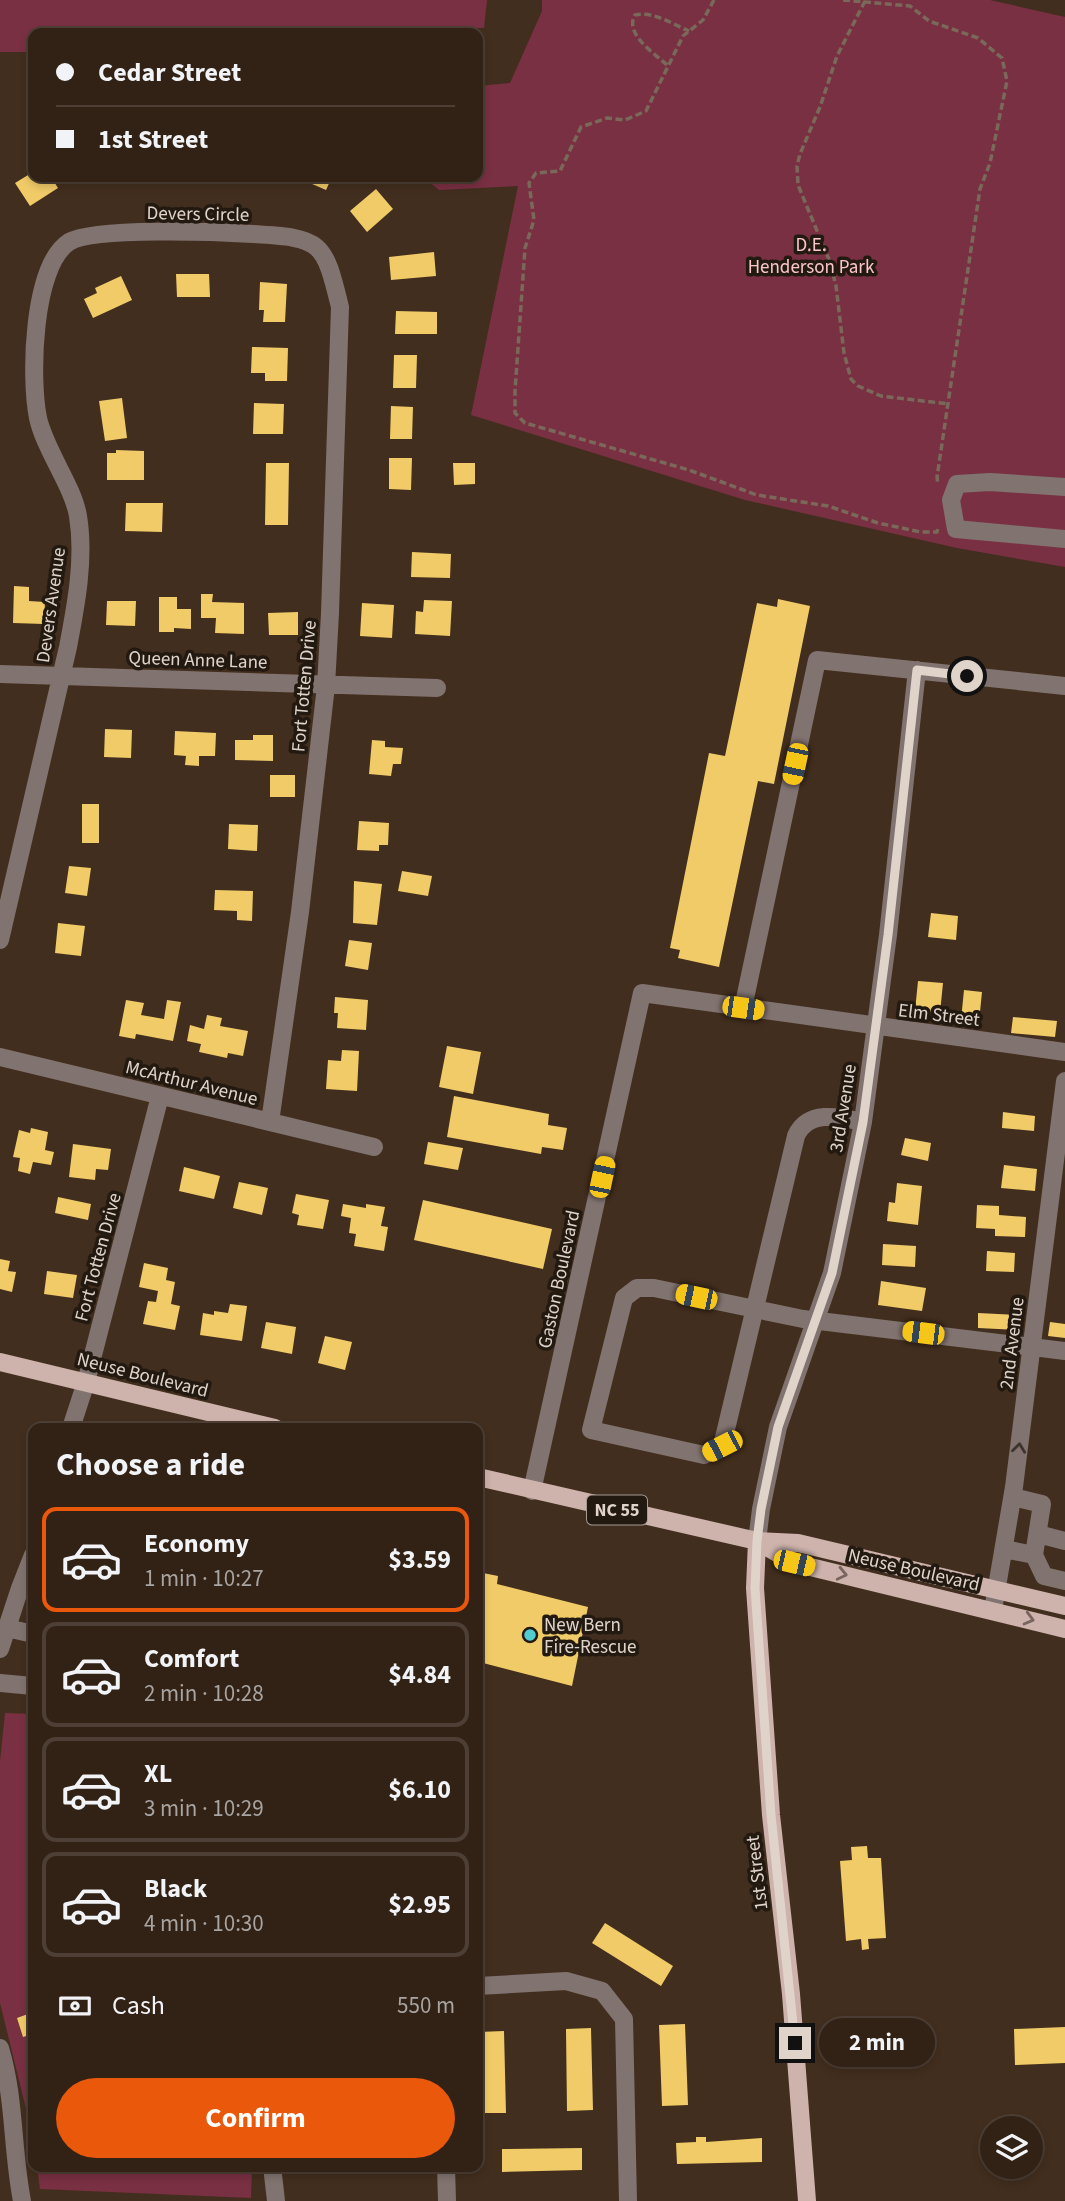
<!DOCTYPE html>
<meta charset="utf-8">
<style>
:root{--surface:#322216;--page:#3d2f23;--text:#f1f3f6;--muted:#a8a4a1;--line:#4d3f35;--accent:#ea580c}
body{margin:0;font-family:"Source Sans 3",sans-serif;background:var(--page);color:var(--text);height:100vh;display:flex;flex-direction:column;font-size:26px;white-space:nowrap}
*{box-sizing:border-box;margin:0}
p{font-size:23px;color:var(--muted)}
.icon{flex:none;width:38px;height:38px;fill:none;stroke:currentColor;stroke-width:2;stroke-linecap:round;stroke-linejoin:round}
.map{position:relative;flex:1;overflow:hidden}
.details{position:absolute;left:28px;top:1423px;width:455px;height:749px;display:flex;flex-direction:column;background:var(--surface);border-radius:14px;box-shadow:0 4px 10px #0003,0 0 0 2px var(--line)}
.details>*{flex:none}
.guide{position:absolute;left:28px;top:28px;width:455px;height:154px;border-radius:14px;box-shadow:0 4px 10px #0003,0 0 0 2px var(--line);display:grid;align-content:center;height:154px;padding:0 28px;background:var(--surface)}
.tools{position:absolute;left:980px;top:2116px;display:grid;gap:14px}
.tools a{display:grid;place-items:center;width:63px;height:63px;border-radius:50%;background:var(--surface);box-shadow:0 4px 10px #0003,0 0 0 2px var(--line);font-size:35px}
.end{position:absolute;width:32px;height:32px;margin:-16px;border:9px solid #e0d4ca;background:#111;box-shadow:0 0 0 4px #111}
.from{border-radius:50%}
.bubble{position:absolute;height:49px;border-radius:24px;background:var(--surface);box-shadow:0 4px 10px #0003,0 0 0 2px var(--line);font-size:23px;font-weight:700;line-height:49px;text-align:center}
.car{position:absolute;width:21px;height:42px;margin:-21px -10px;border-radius:9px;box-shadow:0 0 5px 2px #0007;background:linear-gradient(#f5c518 24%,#345 0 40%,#f5c518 0 76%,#345 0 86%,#f5c518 0)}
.guide b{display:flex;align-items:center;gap:24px;height:66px;font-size:26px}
.guide b+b{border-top:2px solid var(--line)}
.guide i{width:18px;height:18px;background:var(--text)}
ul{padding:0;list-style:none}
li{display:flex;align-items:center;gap:21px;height:105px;margin:0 14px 10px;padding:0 14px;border:4px solid var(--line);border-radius:14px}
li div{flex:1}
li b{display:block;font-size:26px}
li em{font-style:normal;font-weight:700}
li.active{border-color:var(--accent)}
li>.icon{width:63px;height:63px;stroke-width:1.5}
h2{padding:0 28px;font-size:32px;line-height:84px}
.pay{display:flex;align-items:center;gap:18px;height:77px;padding:0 28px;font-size:26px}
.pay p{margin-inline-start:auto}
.primary-button{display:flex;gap:14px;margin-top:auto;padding:14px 28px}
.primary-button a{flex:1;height:80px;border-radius:42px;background:var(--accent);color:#fff;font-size:28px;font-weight:700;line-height:80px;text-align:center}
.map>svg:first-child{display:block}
.green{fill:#793042}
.building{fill:#f1cb68}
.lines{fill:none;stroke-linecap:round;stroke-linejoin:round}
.path{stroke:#7a695b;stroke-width:3.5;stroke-dasharray:7 3.5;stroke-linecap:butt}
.minor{stroke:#817370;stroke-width:18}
.major{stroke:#ceb2ac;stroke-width:18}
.oneway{stroke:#3e342e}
.oneway2{stroke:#78665e}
.route{stroke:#e0d4ca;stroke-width:9}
.poi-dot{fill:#52cdcf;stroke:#221911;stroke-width:2.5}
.labels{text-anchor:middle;stroke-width:7;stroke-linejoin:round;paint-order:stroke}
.shield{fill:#221911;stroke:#a79c92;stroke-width:2}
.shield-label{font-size:18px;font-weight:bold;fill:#e0d4ca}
.street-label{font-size:19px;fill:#e0d4ca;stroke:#221911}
.park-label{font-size:19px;fill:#fbc5ce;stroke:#221911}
.poi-label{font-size:19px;fill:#e0d4ca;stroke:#221911;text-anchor:start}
</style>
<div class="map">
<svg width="1065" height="2201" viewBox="0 0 1065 2201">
<rect width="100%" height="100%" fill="#422e1e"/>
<!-- green -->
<path class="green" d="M 0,0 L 487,0 L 484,28 L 432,28 L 419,33 L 33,33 L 33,52 L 0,52 Z
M 542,0 L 990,0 L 1065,17 L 1065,567 L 957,548 L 745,500 L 471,415 L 518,186 L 439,190 L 423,177 L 478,177 L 478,86 L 510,83 L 542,11 Z
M 5,1713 L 33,1714 L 33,2137 L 0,2003 L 0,1761 Z
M 37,2167 L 252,2167 L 251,2198 L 40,2189 Z"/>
<!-- building -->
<path class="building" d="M 33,172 L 33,177 L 51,177 L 58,188 L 30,206 L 15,183 Z
M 296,177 L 332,177 L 326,190 Z
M 376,189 L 393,209 L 367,232 L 350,211 Z
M 434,252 L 436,276 L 391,280 L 389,257 Z
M 176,274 L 209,274 L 210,297 L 177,297 Z
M 121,276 L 132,300 L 93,318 L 84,299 L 97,293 L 95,288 Z
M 260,282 L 287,284 L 285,322 L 263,322 L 264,310 L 259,310 Z
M 396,311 L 437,312 L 437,334 L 395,334 Z
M 252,347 L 288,348 L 287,381 L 265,381 L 265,373 L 251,373 Z
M 394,355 L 417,355 L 416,388 L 393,388 Z
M 122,398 L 127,438 L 105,441 L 99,401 Z
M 254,403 L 284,404 L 283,434 L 253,434 Z
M 391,406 L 413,407 L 412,439 L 390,439 Z
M 116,450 L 144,451 L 144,480 L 107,480 L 107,453 L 116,453 Z
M 389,458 L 412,458 L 411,490 L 389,489 Z
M 266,463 L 289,463 L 288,525 L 265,525 Z
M 453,463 L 475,463 L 475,484 L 454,485 Z
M 126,503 L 163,503 L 162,532 L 125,531 Z
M 412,552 L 451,554 L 450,578 L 411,577 Z
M 14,586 L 29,587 L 29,601 L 45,602 L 44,624 L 13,623 Z
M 201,594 L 213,594 L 212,602 L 244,603 L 244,634 L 215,633 L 216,618 L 201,618 Z
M 159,597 L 177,597 L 177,609 L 191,609 L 191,629 L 174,628 L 174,632 L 159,632 Z
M 778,599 L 810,606 L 774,784 L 758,781 L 719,967 L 678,958 L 680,950 L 670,948 L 709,753 L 725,756 L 757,603 L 777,607 Z
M 424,600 L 452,601 L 450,636 L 415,634 L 416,611 L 423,612 Z
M 107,601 L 136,601 L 135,626 L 106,625 Z
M 362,603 L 394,605 L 392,638 L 360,636 Z
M 298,612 L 298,635 L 269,635 L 268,613 Z
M 105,729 L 132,730 L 131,758 L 104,757 Z
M 175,731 L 216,733 L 215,756 L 199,756 L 199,766 L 185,765 L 186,756 L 174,755 Z
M 253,735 L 273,735 L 273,761 L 235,760 L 235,740 L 253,740 Z
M 372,740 L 385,741 L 385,747 L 403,748 L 401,764 L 393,764 L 391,776 L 369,774 Z
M 270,775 L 295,775 L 295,797 L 270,797 Z
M 82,804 L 99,804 L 99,843 L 82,843 Z
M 359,821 L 389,823 L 388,845 L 379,845 L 379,851 L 357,850 Z
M 229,824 L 258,825 L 257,851 L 228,849 Z
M 69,866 L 91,868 L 87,896 L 65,893 Z
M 402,871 L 432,876 L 428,896 L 398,891 Z
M 354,881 L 382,884 L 377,925 L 353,923 Z
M 215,890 L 253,891 L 252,921 L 237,920 L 237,911 L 214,910 Z
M 931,913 L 958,916 L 956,940 L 928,937 Z
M 58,923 L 85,926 L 81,956 L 55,953 Z
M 349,940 L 372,943 L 368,970 L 345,966 Z
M 918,981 L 943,983 L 940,1013 L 915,1011 Z
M 964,990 L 982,992 L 979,1022 L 961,1020 Z
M 335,997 L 368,1000 L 366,1030 L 337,1028 L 338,1013 L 334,1013 Z
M 126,1000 L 144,1003 L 141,1015 L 164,1019 L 167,1000 L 181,1002 L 173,1041 L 136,1034 L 135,1039 L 119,1036 Z
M 207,1015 L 222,1018 L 220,1026 L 248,1031 L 243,1056 L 228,1053 L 227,1058 L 199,1052 L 201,1044 L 187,1041 L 190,1025 L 204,1029 Z
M 1013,1017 L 1057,1021 L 1055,1037 L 1011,1033 Z
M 447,1046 L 481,1052 L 473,1094 L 439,1087 Z
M 342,1050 L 359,1051 L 357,1091 L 326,1089 L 328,1060 L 341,1061 Z
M 454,1096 L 549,1114 L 548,1125 L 567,1128 L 563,1150 L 542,1147 L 541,1154 L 447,1137 Z
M 1003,1112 L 1035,1116 L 1034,1131 L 1002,1128 Z
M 31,1128 L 48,1132 L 45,1150 L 54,1152 L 51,1165 L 33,1162 L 30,1174 L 18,1171 L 20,1158 L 13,1157 L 19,1130 L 30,1133 Z
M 905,1138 L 931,1143 L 928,1161 L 901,1155 Z
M 428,1142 L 463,1148 L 458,1170 L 424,1164 Z
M 73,1144 L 111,1149 L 108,1170 L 96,1169 L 95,1180 L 69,1177 Z
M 1004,1165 L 1037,1169 L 1035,1191 L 1001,1188 Z
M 184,1167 L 220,1176 L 214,1199 L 179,1191 Z
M 239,1182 L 268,1188 L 262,1215 L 233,1208 Z
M 897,1183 L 922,1186 L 918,1225 L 887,1221 L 889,1202 L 895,1203 Z
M 296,1194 L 329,1200 L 323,1229 L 297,1225 L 299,1215 L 292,1213 Z
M 58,1197 L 91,1204 L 88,1220 L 55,1213 Z
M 423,1200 L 552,1229 L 543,1269 L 414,1240 Z
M 343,1204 L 366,1208 L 366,1204 L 385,1207 L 381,1226 L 388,1227 L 384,1251 L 354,1246 L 356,1234 L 349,1233 L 351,1218 L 341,1216 Z
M 977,1205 L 999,1206 L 999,1215 L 1026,1217 L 1025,1237 L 995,1236 L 995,1229 L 976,1228 Z
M 883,1244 L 916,1246 L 915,1267 L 882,1265 Z
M 987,1251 L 1015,1253 L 1014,1272 L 986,1271 Z
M 0,1259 L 10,1261 L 8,1271 L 16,1272 L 12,1292 L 0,1289 Z
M 144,1263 L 168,1268 L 166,1280 L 175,1282 L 171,1304 L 180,1306 L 175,1330 L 143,1324 L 148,1301 L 156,1302 L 158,1291 L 139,1287 Z
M 47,1271 L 77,1275 L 73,1298 L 44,1294 Z
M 881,1281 L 926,1288 L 922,1311 L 878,1305 Z
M 230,1304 L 247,1306 L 242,1341 L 200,1335 L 203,1313 L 214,1315 L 214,1311 L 228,1313 Z
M 978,1313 L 1020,1315 L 1019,1330 L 978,1328 Z
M 266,1322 L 296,1327 L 292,1354 L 261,1348 Z
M 1050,1322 L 1065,1324 L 1065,1338 L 1048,1336 Z
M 325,1336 L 352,1342 L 345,1370 L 318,1363 Z
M 478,1572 L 498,1576 L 497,1584 L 588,1607 L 572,1686 L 483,1663 L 478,1679 Z
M 867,1846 L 868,1858 L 881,1858 L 886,1938 L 868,1939 L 869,1949 L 862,1950 L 861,1939 L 846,1941 L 840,1861 L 852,1860 L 851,1847 Z
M 605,1923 L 673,1966 L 661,1986 L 592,1943 Z
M 28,2014 L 33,2034 L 23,2037 L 17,2018 Z
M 685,2024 L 688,2105 L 662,2106 L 659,2025 Z
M 1065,2027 L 1065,2063 L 1015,2065 L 1014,2029 Z
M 591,2028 L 593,2110 L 567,2111 L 566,2029 Z
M 504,2031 L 506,2113 L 480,2113 L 478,2032 Z
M 696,2137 L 706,2137 L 706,2142 L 762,2138 L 762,2162 L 677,2164 L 676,2143 L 696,2142 Z
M 582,2148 L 582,2170 L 502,2172 L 502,2149 Z"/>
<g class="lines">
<!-- path -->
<path class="path" d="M 714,0 L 703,20 L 683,36 L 646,111 L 625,120 L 607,118 L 581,127 L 560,171 L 536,173 L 529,183 L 534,220 L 525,248 L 515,391 L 515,413 L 525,423 L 689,470 L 757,495 L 828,506 L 878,523 L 921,532 L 937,532 L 938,528
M 843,0 L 910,6 L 929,21 L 978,38 L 1002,58 L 1007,81 L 990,163 L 980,189 L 937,477 L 938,485
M 865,1 L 837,56 L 820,107 L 800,154 L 797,166 L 798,185 L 830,262 L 836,286 L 844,353 L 851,379 L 858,386 L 881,396 L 949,404
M 667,65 C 654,53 624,34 635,15 C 654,11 672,24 689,31"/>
<!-- minor -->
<path class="minor" d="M 1065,487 L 990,482 L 957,484 L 951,500 L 956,529 L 1065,539
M 0,674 L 437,688
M 0,940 L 68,647 C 76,605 85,559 78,516 C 73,486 45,450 38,418 C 30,379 32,266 69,242 C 94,227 218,232 253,234 C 322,238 324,241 340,307 L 330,613 L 326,686 L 300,912 L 270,1122
M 743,1008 L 817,660 L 1065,686
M 0,1057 L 374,1147
M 863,1122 C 840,1117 808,1109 796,1136 L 722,1446 L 704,1455 L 591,1430 L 624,1298 L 637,1288 L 654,1288 L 803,1319 L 1065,1351
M 71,1428 L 86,1382 L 160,1096
M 532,1491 L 642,993 L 1065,1052
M 1038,1534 L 1065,1541
M 757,1541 L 761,1509 L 778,1427 L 832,1273 L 863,1122 L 888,935 L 917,670
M 1004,1549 L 1034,1555 L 1042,1504 L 1013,1497
M 1034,1555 L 1044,1576 L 1065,1581
M 993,1610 L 1014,1487 L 1065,1081
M 7,1628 L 33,1634
M 0,1649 L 20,1588 L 33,1555
M 0,1683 L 33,1686
M 478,1986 L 566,1981 L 602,1991 L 624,2019 L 628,2201
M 0,2048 C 15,2098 12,2150 22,2201
M 272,2166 L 276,2201
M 446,2166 L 447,2201"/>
<!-- major -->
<path class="major" d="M 0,1362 L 275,1428
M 478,1477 L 757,1541 L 798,1543 L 1065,1606
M 757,1541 L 755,1588 L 771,1815 L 791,1994 L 807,2201
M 760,1543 L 794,1563 L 1065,1629"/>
</g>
<!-- one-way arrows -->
<defs><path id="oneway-chevron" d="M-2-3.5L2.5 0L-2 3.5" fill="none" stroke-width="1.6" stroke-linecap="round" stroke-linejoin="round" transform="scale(1.75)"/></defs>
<use class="oneway" href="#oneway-chevron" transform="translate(1019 1448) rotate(-83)"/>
<g class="oneway2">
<use href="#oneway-chevron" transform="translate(842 1574) rotate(13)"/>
<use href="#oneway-chevron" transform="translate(1029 1619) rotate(15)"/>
</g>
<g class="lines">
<!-- route -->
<path class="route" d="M 795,2043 L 771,1815 L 755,1588 L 757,1541 L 761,1509 L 778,1427 L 832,1273 L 863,1122 L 888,935 L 917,670 L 967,676"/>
</g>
<!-- markers -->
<circle class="poi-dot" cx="530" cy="1635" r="7"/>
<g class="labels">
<!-- shield labels -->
<rect class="shield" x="587" y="1495.5" width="60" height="29" rx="5"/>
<g class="shield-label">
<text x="617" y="1516">NC 55</text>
</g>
<!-- street labels -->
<g class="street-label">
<text transform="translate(198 213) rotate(1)" y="7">Devers Circle</text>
<text transform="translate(50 605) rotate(-82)" y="7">Devers Avenue</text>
<text transform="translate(198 659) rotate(2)" y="7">Queen Anne Lane</text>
<text transform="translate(303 686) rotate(-85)" y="7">Fort Totten Drive</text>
<text transform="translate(939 1014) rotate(7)" y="7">Elm Street</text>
<text transform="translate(192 1082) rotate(14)" y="7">McArthur Avenue</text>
<text transform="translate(842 1108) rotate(-81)" y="7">3rd Avenue</text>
<text transform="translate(97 1257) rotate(-75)" y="7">Fort Totten Drive</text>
<text transform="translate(558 1279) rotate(-78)" y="7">Gaston Boulevard</text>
<text transform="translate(1011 1343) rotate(-83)" y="7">2nd Avenue</text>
<text transform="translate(143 1374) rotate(14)" y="7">Neuse Boulevard</text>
<text transform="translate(914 1569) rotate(13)" y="7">Neuse Boulevard</text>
<text transform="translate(756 1873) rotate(-97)" y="7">1st Street</text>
</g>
<!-- park labels -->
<g class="park-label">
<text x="811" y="251">D.E.<tspan x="811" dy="22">Henderson Park</tspan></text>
</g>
<!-- poi labels -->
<g class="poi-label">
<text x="544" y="1631">New Bern<tspan x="544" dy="22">Fire-Rescue</tspan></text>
</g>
</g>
</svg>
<div class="tools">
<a><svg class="icon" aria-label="layers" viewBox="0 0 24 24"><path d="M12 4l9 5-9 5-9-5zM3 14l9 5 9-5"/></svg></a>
</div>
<i class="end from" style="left:967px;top:676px"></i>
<i class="end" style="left:795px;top:2043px"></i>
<div class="bubble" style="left:819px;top:2018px;width:116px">2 min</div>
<i class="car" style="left:795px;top:764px;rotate:192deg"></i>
<i class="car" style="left:743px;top:1008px;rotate:98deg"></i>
<i class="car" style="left:602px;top:1177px;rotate:12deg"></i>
<i class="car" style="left:696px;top:1297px;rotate:282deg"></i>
<i class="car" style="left:923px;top:1333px;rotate:277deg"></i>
<i class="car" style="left:722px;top:1446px;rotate:243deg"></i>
<i class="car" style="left:794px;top:1563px;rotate:103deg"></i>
<div class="guide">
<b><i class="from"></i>Cedar Street</b>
<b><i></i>1st Street</b>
</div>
<section class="details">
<h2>Choose a ride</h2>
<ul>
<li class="active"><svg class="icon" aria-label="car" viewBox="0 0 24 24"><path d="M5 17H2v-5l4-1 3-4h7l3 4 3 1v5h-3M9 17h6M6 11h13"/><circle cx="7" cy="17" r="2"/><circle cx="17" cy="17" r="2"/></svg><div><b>Economy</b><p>1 min · 10:27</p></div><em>$3.59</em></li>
<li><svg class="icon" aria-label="car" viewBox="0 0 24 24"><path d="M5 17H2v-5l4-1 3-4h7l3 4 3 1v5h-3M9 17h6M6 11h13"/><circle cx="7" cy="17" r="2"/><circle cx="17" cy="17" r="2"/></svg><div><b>Comfort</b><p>2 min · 10:28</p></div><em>$4.84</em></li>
<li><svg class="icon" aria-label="car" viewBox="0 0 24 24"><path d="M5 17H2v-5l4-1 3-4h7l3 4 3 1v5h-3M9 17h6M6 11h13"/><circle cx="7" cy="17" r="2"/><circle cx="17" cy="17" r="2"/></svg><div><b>XL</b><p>3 min · 10:29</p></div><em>$6.10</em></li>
<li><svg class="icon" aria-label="car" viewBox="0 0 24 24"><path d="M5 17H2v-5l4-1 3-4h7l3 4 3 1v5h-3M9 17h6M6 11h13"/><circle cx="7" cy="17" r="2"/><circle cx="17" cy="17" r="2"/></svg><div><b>Black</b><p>4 min · 10:30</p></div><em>$2.95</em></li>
</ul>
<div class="pay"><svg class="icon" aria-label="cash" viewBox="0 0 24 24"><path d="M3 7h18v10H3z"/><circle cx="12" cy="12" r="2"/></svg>Cash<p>550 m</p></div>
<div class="primary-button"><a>Confirm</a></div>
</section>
</div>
